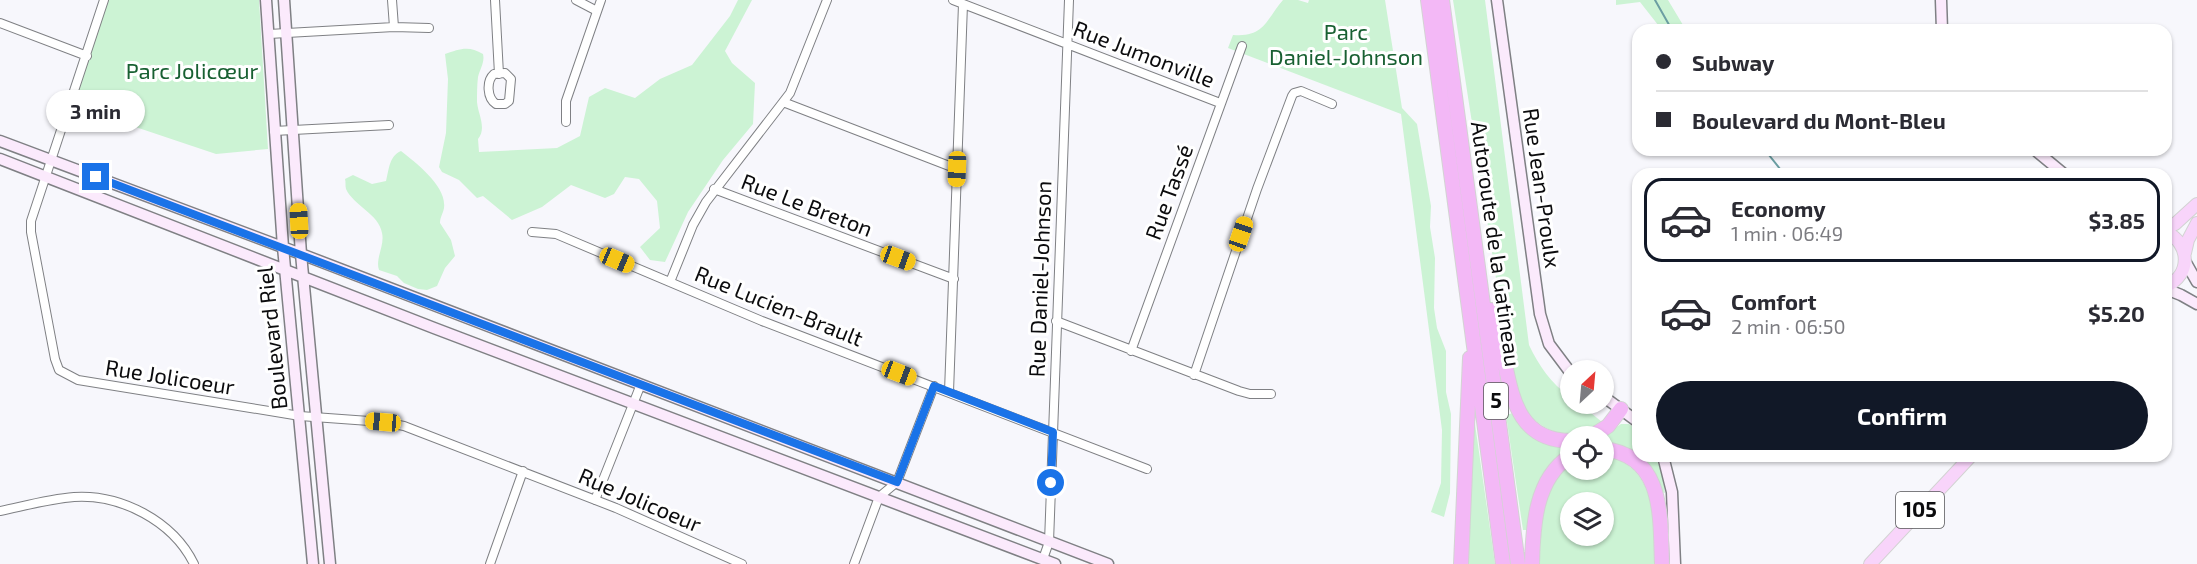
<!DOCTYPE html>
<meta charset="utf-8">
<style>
:root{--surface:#fff;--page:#f7f7f7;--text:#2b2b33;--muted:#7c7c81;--line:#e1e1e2;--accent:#111827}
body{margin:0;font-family:"Exo 2",sans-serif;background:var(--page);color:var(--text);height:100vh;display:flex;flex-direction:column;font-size:22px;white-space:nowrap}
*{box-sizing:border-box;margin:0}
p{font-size:20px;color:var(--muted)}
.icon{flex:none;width:33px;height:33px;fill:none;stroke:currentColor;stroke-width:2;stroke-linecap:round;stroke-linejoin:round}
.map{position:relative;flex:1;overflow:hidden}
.sheet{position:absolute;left:1632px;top:168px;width:540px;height:294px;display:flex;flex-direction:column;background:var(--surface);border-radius:18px;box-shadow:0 2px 4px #0004}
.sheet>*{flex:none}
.top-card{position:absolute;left:1632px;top:24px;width:540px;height:132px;border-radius:18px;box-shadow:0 2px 4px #0004;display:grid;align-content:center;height:132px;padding:0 24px;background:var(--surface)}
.needle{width:39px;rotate:26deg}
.fabs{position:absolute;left:1560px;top:360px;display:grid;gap:12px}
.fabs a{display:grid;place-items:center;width:54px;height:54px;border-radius:50%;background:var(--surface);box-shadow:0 2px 4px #0004;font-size:30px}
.end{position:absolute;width:27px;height:27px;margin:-14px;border:8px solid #1a73e8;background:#fff;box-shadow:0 0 0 3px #fff}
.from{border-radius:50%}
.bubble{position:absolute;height:42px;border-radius:21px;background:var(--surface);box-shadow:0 2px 4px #0004;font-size:20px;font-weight:700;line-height:42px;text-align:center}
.car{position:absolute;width:18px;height:36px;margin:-18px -9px;border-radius:8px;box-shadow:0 0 4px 2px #0007;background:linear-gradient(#f5c518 24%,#345 0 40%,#f5c518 0 76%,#345 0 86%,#f5c518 0)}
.top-card b{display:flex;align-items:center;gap:21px;height:57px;font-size:22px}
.top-card b+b{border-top:2px solid var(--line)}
.top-card i{width:15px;height:15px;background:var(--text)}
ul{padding:10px 0 0;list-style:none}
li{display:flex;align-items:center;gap:18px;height:84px;margin:0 12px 9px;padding:0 12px;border:3px solid transparent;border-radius:18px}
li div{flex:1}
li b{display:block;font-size:22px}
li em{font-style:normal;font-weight:700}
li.selected{border-color:var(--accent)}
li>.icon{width:54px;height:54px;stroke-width:1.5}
.cta{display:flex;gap:12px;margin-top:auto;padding:12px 24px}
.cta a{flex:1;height:69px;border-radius:36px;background:var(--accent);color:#fff;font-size:24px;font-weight:700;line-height:69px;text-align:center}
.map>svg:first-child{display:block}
.green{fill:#ccf3d4;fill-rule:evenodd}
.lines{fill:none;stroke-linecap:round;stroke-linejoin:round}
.stream{stroke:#6b9ea2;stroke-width:2}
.street-casing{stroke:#7f8084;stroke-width:10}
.secondary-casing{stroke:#7f8084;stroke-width:13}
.primary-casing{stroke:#d3d3d3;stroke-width:14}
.highway-casing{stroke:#d3d3d3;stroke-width:16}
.street{stroke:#fff;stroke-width:8}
.secondary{stroke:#fbeafc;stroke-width:10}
.primary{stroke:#f8d4fa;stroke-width:12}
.highway{stroke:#f3b8f6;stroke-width:14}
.route{stroke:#1a73e8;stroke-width:8}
.labels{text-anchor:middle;stroke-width:6;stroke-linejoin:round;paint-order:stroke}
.shield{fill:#fff;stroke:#545456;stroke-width:1.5}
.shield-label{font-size:21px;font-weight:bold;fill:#0b0b0d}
.park-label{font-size:22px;fill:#186032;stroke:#fff}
.street-label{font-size:22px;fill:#0b0b0d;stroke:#fff}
</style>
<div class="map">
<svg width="2197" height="564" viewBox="0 0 2197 564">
<rect width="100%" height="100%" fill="#f7f7fc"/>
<!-- green -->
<path class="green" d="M 104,0 L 259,0 L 268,149 L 216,154 L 70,105 Z
M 738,0 L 752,0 L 725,51 L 732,63 L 755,83 L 753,124 L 723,160 L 688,212 L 665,262 L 650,260 L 640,247 L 660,228 L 657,201 L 639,179 L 625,177 L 614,194 L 605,198 L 571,185 L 542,207 L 512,220 L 483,196 L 477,198 L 459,180 L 442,172 L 439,167 L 446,133 L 448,79 L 445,54 C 459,49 469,45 483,54 C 485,62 480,69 478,77 C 477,85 477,94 477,102 C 478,114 487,128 478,139 L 479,152 L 557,148 L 580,136 L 589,97 L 605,88 L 635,98 L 660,79 L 692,65 L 730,16 Z
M 1283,0 L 1298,0 L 1308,3 L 1309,0 L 1385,0 L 1402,108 L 1417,124 L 1431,206 L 1430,227 L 1435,258 L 1434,308 L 1437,328 L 1446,351 L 1446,392 L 1451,414 L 1450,493 L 1444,517 L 1431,512 L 1441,483 L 1442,430 L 1401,114 L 1228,48 L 1233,35 C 1265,38 1267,18 1283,0 Z
M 1453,0 L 1485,0 L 1529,345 C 1539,366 1551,383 1570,397 L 1570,404 L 1580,404 L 1602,422 C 1572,444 1541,434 1521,404 L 1504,330 Z
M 1616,0 L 1668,0 L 1686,30 L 1662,30 L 1640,2 L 1616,5 Z
M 401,151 C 416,163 447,186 444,208 C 443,214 440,217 440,223 L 451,240 L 455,256 L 445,268 L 437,286 L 427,290 L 418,289 L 404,283 L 397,276 L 379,270 C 375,259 385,245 382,233 C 379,214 353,205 346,189 C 345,186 346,182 345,179 L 353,175 L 372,184 L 386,181 C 389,170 389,156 401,151 Z
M 1513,413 L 1570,446 L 1570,450 L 1529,530 L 1523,530 L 1506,415 Z
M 1471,424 L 1475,424 L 1495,564 L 1466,564 Z
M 1621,424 L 1629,424 L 1638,430 L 1638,456 L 1655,456 L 1662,473 L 1665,493 L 1661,492 L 1658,482 L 1604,443 L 1604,436 Z
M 1604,455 C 1659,468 1652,518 1655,564 L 1540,564 C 1540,528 1542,489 1570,464 L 1570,470 L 1604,470 ZM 1570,502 L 1604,502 L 1604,536 L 1570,536 Z"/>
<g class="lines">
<!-- stream -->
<path class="stream" d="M 1655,0 L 1672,30
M 1765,150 L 1784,174"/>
<!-- street casing -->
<g class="street-casing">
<path id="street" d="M 104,0 L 31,221 L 31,232 L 55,359 L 59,370 L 78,380 L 300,416 L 383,422 L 404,426 L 616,508 L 742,564
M 392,0 L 394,27
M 495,0 L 499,74
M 576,0 L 597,11
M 953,0 L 1220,103
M 0,23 L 87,56
M 269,34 L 394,27 L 429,28
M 505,73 L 511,79 L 509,101 L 505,104 L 496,104 C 487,98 486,81 494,74 Z
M 783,102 L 957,169
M 566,122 L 566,101 L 601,0
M 274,131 L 389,125
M 714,189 L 954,279
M 532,232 L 556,234 L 762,321 L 1147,469
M 670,282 L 693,225 L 706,202 L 790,93 L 827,0
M 1056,321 L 1239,391 L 1250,394 L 1271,394
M 1131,351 L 1242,46
M 1194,375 L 1257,189 L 1292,96 L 1294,93 L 1301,91 L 1332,104
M 949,392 L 963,4
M 595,500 L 641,384
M 0,511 C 24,506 49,499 74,497 C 121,494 173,521 194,564
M 1043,559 L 1049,542 L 1069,0
M 490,564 L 523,471
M 854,564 L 879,497 L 897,482 L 934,386"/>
</g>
<!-- secondary casing -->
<g class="secondary-casing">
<path id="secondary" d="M 266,0 L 283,247 L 313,564
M 284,0 L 301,254 L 330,564
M 1497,0 L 1540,314 L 1549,344 L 1570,372
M 1941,0 L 1942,30
M 0,141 L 301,254 L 1108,564
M 2035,150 L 2064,174
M 0,159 L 434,328 L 1055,564
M 2185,261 L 2197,282
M 2166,289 L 2181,295 L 2197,304
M 1604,397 L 1638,422
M 1663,456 L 1672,492 L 1675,564"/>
</g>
<!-- primary casing -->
<g class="primary-casing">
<path id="primary" d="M 2166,228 L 2175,224 L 2197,204
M 2166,232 C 2190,243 2192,275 2166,286
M 2185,253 L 2188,240 L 2197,223
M 1870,564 L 1971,456"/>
</g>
<!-- highway casing -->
<g class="highway-casing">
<path id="highway" d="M 1428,0 L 1503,564
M 1442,0 L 1518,564
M 1491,310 C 1496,328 1501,346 1505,364 C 1513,404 1522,440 1570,441
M 1592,436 L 1608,426 L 1621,409
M 1604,449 C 1665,456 1660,518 1662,564
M 1461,564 L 1470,358
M 1532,564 C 1533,526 1535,479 1570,456"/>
</g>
<!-- street -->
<use href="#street" class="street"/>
<!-- secondary -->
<use href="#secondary" class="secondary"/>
<!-- primary -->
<use href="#primary" class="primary"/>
<!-- highway -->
<use href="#highway" class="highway"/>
</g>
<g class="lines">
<!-- route -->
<path class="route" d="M 96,177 L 897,482 L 934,386 L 1053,432 L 1051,483"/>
</g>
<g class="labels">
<!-- shield labels -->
<g class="shield">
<rect x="1484" y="383" width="24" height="36" rx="4.5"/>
<rect x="1896" y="492" width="48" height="36" rx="4.5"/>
</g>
<g class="shield-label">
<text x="1496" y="408">5</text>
<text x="1920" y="517">105</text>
</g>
<!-- park labels -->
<g class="park-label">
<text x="1346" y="40">Parc<tspan x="1346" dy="25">Daniel-Johnson</tspan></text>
<text x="192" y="79">Parc Jolicœur</text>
</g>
<!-- street labels -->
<g class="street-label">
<text transform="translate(1144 54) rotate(21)" y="8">Rue Jumonville</text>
<text transform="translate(1542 188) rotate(82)" y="8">Rue Jean-Proulx</text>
<text transform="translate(1169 192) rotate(-70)" y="8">Rue Tassé</text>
<text transform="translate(807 205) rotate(21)" y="8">Rue Le Breton</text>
<text transform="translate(1496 244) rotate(82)" y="8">Autoroute de la Gatineau</text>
<text transform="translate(1040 279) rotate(-88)" y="8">Rue Daniel-Johnson</text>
<text transform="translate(779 306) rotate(22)" y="8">Rue Lucien-Brault</text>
<text transform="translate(272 338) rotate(-96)" y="8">Boulevard Riel</text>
<text transform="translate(170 377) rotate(9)" y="8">Rue Jolicoeur</text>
<text transform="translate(640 500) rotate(23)" y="8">Rue Jolicoeur</text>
</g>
</g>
</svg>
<div class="fabs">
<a><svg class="needle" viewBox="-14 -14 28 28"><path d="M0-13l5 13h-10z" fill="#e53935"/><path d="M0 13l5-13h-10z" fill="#7c7c81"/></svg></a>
<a><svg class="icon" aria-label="locate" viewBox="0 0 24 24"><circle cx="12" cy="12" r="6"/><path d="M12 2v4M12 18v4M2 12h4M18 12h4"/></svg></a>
<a><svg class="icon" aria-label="layers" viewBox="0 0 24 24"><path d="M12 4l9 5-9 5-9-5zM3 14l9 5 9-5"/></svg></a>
</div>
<i class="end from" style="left:1051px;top:483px"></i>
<i class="end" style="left:96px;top:177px"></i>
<div class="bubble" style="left:46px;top:90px;width:99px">3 min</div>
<i class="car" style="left:957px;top:169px;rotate:182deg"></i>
<i class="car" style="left:299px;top:221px;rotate:357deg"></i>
<i class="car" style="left:1241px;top:234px;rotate:19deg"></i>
<i class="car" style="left:898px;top:258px;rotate:110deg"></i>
<i class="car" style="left:617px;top:260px;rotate:113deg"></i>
<i class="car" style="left:899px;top:373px;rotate:111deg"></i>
<i class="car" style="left:383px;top:422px;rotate:275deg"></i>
<div class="top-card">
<b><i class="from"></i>Subway</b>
<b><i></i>Boulevard du Mont-Bleu</b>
</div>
<section class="sheet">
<ul>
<li class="selected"><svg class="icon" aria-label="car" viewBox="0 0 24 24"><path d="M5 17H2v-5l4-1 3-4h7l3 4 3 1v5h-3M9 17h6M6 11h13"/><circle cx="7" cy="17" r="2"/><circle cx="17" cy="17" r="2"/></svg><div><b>Economy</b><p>1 min · 06:49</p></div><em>$3.85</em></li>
<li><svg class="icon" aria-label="car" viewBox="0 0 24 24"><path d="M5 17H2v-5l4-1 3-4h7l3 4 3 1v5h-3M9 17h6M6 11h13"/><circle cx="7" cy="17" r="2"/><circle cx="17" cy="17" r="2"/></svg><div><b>Comfort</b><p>2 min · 06:50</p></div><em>$5.20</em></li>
</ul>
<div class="cta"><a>Confirm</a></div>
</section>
</div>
